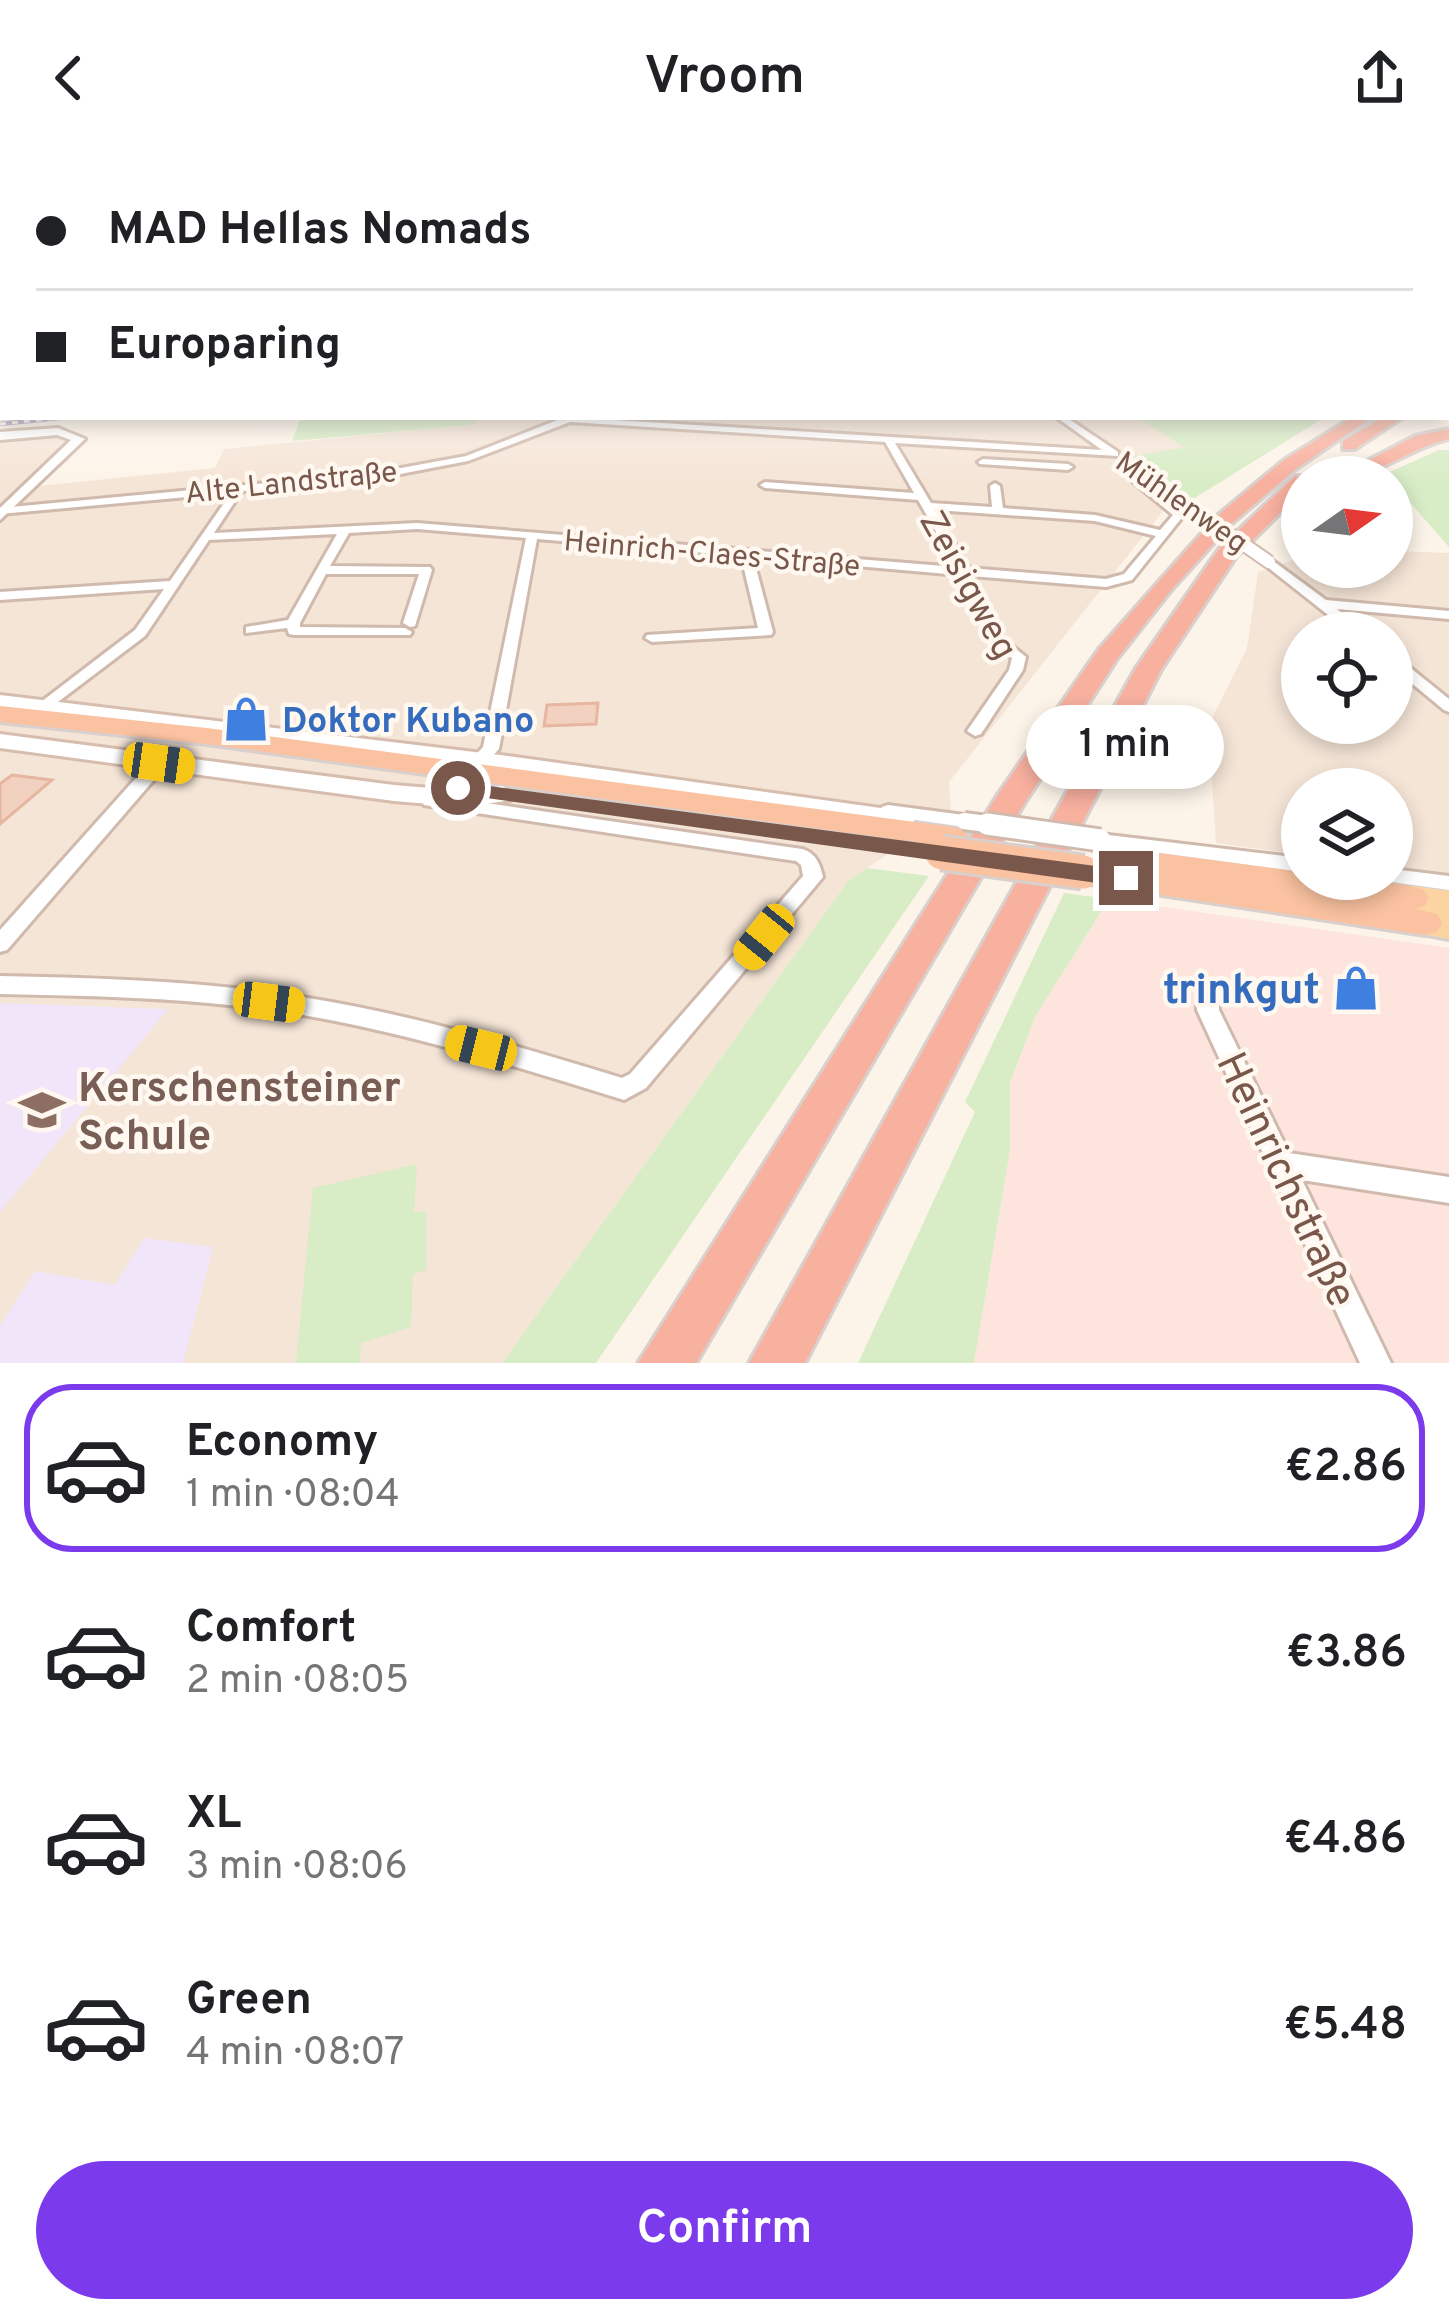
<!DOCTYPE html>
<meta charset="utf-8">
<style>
:root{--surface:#fff;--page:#f6f6f6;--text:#202124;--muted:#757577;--line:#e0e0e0;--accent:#7c3aed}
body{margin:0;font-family:Overpass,sans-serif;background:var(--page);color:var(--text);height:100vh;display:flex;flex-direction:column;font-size:45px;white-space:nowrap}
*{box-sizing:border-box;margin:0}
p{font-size:39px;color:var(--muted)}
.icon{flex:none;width:66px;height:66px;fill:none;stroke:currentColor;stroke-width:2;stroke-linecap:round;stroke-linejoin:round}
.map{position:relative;height:1207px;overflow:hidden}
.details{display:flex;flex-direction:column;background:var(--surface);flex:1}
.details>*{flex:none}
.hud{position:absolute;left:0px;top:0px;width:1449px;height:264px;box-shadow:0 6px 18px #0003;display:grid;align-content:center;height:264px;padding:0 36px;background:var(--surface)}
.needle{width:78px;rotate:76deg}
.tools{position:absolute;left:1281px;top:300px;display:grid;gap:24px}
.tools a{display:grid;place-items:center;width:132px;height:132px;border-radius:50%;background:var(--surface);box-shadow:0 6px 18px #0003;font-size:60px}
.end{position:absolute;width:54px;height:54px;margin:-27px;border:15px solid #79584b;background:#fff;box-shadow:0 0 0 6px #fff}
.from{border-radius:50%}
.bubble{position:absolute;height:84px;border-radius:42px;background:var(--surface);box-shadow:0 6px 18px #0003;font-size:39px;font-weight:600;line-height:84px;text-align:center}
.car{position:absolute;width:36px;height:72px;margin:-36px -18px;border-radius:15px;box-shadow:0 0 9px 3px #0007;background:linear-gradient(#f5c518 24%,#345 0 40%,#f5c518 0 76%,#345 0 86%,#f5c518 0)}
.hud b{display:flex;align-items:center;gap:42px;height:114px;font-size:45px}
.hud b+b{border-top:3px solid var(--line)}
.hud i{width:30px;height:30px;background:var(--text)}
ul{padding:21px 0 0;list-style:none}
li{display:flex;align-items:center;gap:36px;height:168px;margin:0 24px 18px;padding:0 12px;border:6px solid transparent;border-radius:48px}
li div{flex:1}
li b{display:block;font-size:45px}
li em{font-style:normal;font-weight:600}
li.on{border-color:var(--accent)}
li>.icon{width:108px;height:108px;stroke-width:1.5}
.button{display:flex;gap:24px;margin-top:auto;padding:24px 36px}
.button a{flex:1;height:138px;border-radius:72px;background:var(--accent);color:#fff;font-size:48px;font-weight:600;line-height:138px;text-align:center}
header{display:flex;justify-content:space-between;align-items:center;height:156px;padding:0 36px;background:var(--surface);font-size:54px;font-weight:600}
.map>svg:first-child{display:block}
.residential{fill:#f5e5d7;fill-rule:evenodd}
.commercial{fill:#fde4dd}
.education{fill:#f1e5fa}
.green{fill:#d8ecc6}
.building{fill:#f3d1c0;stroke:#e6b6a0;stroke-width:3}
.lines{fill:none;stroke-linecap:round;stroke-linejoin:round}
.minor-casing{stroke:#d0baad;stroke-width:6}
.tertiary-casing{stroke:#d0baad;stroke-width:6}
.secondary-casing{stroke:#d6bdad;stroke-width:6}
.primary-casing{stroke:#d9d0cd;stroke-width:6}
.trunk-casing{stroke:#d9d0cd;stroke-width:6}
.motorway-casing{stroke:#d9d0cd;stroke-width:6}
.minor{fill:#fff;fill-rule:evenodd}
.tertiary{fill:#fff;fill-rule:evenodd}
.secondary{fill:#fff;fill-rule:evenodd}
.primary{fill:#fcd4a1;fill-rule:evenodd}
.trunk{fill:#fac2a0;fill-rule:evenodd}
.motorway{fill:#f8b09f;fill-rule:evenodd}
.rail-casing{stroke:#b6a6c8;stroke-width:4.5}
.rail{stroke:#fff8f0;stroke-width:3;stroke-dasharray:6;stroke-linecap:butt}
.minor-bridge-far2-casing{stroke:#d0baad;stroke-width:16;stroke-linecap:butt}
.minor-bridge-far1-casing{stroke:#d0baad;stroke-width:22;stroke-linecap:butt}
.minor-bridge-casing{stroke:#d0baad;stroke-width:27;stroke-linecap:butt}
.trunk-bridge-casing{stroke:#d9d0cd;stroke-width:39;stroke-linecap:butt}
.minor-bridge-far2{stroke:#fff;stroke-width:12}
.minor-bridge-far1{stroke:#fff;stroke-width:16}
.minor-bridge{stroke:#fff;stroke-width:21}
.trunk-bridge{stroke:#fac2a0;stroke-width:33}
.route{fill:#79584b}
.labels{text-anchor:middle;stroke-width:9;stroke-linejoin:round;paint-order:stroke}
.far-street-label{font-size:30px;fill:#79584b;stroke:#fff8f0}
.street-label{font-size:36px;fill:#79584b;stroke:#fff8f0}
.shop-label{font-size:36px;font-weight:bold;fill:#366cbe;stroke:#fff8f0;text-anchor:start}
.near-shop-label{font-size:42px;font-weight:bold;fill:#366cbe;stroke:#fff8f0;text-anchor:end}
.near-education-label{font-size:42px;font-weight:bold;fill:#785e54;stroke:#fff8f0;text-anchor:start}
.near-street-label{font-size:42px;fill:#79584b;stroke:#fff8f0}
</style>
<header><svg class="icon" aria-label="back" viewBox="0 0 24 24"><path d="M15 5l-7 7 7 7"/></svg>Vroom<svg class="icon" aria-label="share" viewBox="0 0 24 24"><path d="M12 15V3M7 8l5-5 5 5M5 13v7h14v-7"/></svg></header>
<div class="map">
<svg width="1449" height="1207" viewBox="0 0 1449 1207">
<rect width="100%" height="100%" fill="#fdf4e9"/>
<!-- residential -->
<path class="residential" d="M 485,261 L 1136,261 L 1186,291 L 1129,301 L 1129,317 L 1167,350 L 949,626 L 951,655 L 848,725 L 502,1207 L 0,1207 L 0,282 L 44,279 L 71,286 L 39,330 L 215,312 L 224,293 L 470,269 Z
M 1392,395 L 1449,397 L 1449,721 L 1392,712 L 1392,633 L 1302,633 L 1302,699 L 1216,687 L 1208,570 L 1247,492 L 1258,416 L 1302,401 L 1302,411 L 1392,411 ZM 1302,477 L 1392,477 L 1392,567 L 1302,567 Z"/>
<!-- commercial -->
<path class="commercial" d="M 1109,743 L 1449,792 L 1449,1207 L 974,1207 L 1010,995 L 1010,927 L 1035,861 Z"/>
<!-- education -->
<path class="education" d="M 0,847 L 168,853 L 0,1056 Z
M 144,1082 L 213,1091 L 183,1207 L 0,1207 L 0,1170 L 35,1115 L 115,1129 Z"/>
<!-- green -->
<path class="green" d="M 301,261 L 485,261 L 471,269 L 292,285 Z
M 1136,261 L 1325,261 L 1193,343 L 1129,301 L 1184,291 Z
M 1439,294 L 1449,294 L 1449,391 L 1385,318 Z
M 867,712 L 929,720 L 596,1207 L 502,1207 L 848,725 Z
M 1064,737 L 1109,743 L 1035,861 L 1010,927 L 1010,995 L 974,1207 L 858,1207 L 975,956 L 965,946 Z
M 417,1008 L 414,1056 L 426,1055 L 426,1114 L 413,1118 L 411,1171 L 361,1187 L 360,1207 L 296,1207 L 313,1032 Z"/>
<!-- building -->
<path class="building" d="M 598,547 L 596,568 L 544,570 L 547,549 Z
M 12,619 L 52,624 L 0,668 L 0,628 Z"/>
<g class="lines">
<!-- minor casing -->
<g class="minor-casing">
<path id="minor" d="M 0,157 L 3,157 L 3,160 L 0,160 Z
M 0,173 L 3,173 L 3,177 L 0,177 Z
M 0,190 L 3,190 L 3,194 L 0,194 Z
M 565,261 L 1102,294 L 1056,261 L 1066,261 L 1118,296 L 1118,300 L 895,287 L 931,347 L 992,351 L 990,330 L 995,327 L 1000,330 L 1003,352 L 1095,359 L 1160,374 L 1173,359 L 1125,319 L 1125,315 L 1129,314 L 1184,359 L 1132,424 L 1106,431 L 971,420 L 969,426 L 1005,484 L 1026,501 L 1023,514 L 981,578 L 975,580 L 967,575 L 1009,514 L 1012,502 L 995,490 L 957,426 L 959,419 L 753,401 L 773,476 L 771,479 L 652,486 L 645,482 L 647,479 L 758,472 L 741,400 L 537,383 L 499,593 L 485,608 L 473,608 L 471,604 L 483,591 L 526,382 L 417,373 L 349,377 L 330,410 L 430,411 L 432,414 L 415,470 L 410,471 L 403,467 L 419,418 L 326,418 L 300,467 L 300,471 L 405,472 L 412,476 L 410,479 L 294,479 L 289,478 L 287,472 L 246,477 L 246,471 L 288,464 L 337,378 L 209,384 L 145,480 L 50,552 L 40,552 L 37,549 L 135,474 L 164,433 L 0,444 L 0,436 L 170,425 L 231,337 L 0,358 L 0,352 L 374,317 L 466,300 ZM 570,266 L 885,286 L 914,337 L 765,326 L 760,329 L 765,332 L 918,344 L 956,411 L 417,367 L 214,377 L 242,335 L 374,323 L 468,305 ZM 935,354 L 1095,365 L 1156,380 L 1124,418 L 1106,423 L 969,412 Z
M 983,303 L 1068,308 L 1073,311 L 1068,314 L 980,308 L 978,306 Z
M 1269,402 L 1326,444 L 1449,455 L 1449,463 L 1337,453 L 1366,477 L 1351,477 L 1265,409 L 1263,406 Z
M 1392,500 L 1397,501 L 1449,543 L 1449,556 L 1444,554 L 1392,511 Z
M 159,602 L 165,603 L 167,607 L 165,611 L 7,794 L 0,796 L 0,774 L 153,603 Z
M 430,639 L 802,693 C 816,697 820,708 823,721 L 646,932 L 624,944 C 518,911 412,878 303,859 C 203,842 101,840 0,838 L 0,820 C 101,822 202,825 302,841 C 411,858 517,890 622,922 L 630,918 L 803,720 L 801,709 L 796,705 L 424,649 L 421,645 L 424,641 Z
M 888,649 L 964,659 L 973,665 L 964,671 L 882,659 L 879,655 L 882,651 Z
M 1100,678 L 1302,702 L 1302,716 L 1094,688 L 1091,684 L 1094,680 Z
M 1392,713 L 1449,720 L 1449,734 L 1385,725 L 1384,723 L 1392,723 Z
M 1208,829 L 1216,832 L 1219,838 L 1219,854 L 1289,997 L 1449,1021 L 1449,1047 L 1302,1024 L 1391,1207 L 1360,1207 L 1197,854 L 1197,838 L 1200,832 Z"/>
</g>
<!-- tertiary casing -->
<g class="tertiary-casing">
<path id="tertiary" d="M 0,212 L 3,212 L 3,218 L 0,218 Z
M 0,250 L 3,250 L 3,256 L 0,256 Z
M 58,272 L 85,283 L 0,364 L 0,352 L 71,284 L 57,279 L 0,284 L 0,276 Z"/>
</g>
<!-- secondary casing -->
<g class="secondary-casing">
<path id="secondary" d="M 0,539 L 508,600 L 902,655 L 915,664 L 902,673 L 508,614 L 0,553 Z
M 0,578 L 394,629 L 466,635 L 502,630 L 515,638 L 511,644 L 466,651 L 394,645 L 0,592 Z"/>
</g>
<!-- primary casing -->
<g class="primary-casing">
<path id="primary" d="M 1413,730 L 1449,735 L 1449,783 L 1413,776 L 1408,767 L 1413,758 L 1423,755 L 1402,750 L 1397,742 L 1402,734 Z"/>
</g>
<!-- trunk casing -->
<g class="trunk-casing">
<path id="trunk" d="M 0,550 L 207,572 L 953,671 L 964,674 L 968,681 L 964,688 L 953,691 L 207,588 L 0,566 Z
M 1150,696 L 1302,716 L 1302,723 C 1343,723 1385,722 1424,734 L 1429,742 L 1424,750 L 1415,753 L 1437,758 L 1442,767 L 1437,776 L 1425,779 L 1083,727 L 1072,724 L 1067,716 L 1072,708 L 1083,705 L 1138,713 L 1135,707 L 1139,699 Z"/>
</g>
<!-- motorway casing -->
<g class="motorway-casing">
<path id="motorway" d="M 1449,206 L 1449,214 L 1446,215 L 1446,207 Z
M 1353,261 L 1372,261 L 1297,312 L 1231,368 L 1172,433 L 1117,503 L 1024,648 L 696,1207 L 638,1207 L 997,640 L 1099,493 L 1217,360 L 1284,304 Z
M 1384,261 L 1403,261 L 1355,293 L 1343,293 L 1343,285 Z
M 1449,273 L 1449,283 C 1409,292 1378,321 1337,321 L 1415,280 Z
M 1295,320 L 1309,321 L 1302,321 L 1302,335 L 1235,402 L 1162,512 L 805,1207 L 749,1207 L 1136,512 L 1219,393 Z"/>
</g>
<!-- minor -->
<use href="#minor" class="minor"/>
<!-- tertiary -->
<use href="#tertiary" class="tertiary"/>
<!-- secondary -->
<use href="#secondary" class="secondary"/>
<!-- primary -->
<use href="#primary" class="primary"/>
<!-- trunk -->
<use href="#trunk" class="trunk"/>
<!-- motorway -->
<use href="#motorway" class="motorway"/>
<!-- rail casing -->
<g class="rail-casing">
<path id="rail" d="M 0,268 L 68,261"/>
</g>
<!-- rail -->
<use href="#rail" class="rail"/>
<!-- minor-bridge-far2 casing -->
<g class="minor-bridge-far2-casing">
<path id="minor-bridge-far2" d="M 1186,348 L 1269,406"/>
</g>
<!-- minor-bridge-far1 casing -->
<g class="minor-bridge-far1-casing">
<path id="minor-bridge-far1" d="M 964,665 L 1009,671"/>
</g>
<!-- minor-bridge casing -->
<g class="minor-bridge-casing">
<path id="minor-bridge" d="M 987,668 L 1100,684"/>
</g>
<!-- trunk-bridge casing -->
<g class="trunk-bridge-casing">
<path id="trunk-bridge" d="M 942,697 L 1083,716"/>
</g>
<!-- minor-bridge-far2 -->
<use href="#minor-bridge-far2" class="minor-bridge-far2"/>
<!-- minor-bridge-far1 -->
<use href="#minor-bridge-far1" class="minor-bridge-far1"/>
<!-- minor-bridge -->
<use href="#minor-bridge" class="minor-bridge"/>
<!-- trunk-bridge -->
<use href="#trunk-bridge" class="trunk-bridge"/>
</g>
<!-- sky -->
<linearGradient id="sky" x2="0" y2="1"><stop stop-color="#96c8e8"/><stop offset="0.48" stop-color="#fefaf5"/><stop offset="1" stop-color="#fefaf5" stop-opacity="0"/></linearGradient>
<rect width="1449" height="326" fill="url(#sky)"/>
<!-- route -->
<path class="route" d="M 458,626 L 1126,714 L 1137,722 L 1126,731 L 450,637 L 447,632 Z"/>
<!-- icons -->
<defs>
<g id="shop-bare" transform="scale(3.6)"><path d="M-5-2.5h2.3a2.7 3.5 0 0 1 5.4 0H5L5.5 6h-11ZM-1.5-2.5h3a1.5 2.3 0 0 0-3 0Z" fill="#3f7fe0" stroke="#fff8f0" stroke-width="2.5" paint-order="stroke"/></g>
<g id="school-bare" transform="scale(3.6)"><path d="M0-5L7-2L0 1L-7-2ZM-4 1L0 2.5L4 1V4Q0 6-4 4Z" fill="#8d6e63" stroke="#fff8f0" stroke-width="2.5" paint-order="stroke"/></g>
</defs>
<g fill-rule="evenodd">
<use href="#shop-bare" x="246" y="563"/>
<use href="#shop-bare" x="1356" y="832"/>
<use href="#school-bare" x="42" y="954"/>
</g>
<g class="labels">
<!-- far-street labels -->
<g class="far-street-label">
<text transform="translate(291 326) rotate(-6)" y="10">Alte Landstraße</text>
<text transform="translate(1182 346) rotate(35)" y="10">Mühlenweg</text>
<text transform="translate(712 397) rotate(5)" y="10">Heinrich-Claes-Straße</text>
</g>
<!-- street labels -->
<g class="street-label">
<text transform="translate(970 428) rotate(61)" y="13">Zeisigweg</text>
</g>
<!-- shop labels -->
<g class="shop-label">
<text x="282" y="576">Doktor Kubano</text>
</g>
<!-- near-shop labels -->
<g class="near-shop-label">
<text x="1320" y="847">trinkgut</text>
</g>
<!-- near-education labels -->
<g class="near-education-label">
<text x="78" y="945">Kerschensteiner<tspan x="78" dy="48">Schule</tspan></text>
</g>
<!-- near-street labels -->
<g class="near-street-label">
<text transform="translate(1288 1023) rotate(65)" y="15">Heinrichstraße</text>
</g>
</g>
</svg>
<div class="tools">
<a><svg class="needle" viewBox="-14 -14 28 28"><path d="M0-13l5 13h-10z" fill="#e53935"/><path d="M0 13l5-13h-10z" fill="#757577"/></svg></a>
<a><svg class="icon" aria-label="locate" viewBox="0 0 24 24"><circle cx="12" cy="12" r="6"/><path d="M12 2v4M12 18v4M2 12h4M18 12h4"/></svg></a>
<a><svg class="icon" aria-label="layers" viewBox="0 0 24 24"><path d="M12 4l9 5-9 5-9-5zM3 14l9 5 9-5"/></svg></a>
</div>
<i class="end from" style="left:458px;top:632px"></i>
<i class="end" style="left:1126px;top:722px"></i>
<div class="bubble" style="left:1026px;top:549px;width:198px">1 min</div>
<i class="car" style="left:159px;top:607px;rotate:98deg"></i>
<i class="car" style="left:764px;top:781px;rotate:219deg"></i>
<i class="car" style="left:269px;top:846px;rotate:97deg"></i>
<i class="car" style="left:481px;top:892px;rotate:284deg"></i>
<div class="hud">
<b><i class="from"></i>MAD Hellas Nomads</b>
<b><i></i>Europaring</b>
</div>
</div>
<section class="details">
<ul>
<li class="on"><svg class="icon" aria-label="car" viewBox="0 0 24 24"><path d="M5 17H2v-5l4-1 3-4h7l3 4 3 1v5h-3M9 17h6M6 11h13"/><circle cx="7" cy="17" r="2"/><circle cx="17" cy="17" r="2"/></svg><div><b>Economy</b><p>1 min · 08:04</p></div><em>€2.86</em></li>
<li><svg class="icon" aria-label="car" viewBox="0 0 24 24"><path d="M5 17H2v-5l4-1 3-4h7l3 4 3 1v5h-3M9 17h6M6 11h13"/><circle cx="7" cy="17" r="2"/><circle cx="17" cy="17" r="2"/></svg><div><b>Comfort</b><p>2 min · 08:05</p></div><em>€3.86</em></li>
<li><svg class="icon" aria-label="car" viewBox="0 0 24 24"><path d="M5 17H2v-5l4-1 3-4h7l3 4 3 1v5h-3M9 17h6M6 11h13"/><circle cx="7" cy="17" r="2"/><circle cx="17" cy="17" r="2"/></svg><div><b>XL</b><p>3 min · 08:06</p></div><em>€4.86</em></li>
<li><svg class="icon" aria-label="car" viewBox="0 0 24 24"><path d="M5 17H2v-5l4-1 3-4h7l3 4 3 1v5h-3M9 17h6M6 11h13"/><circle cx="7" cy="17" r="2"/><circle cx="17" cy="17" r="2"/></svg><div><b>Green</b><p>4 min · 08:07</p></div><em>€5.48</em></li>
</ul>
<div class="button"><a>Confirm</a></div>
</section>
